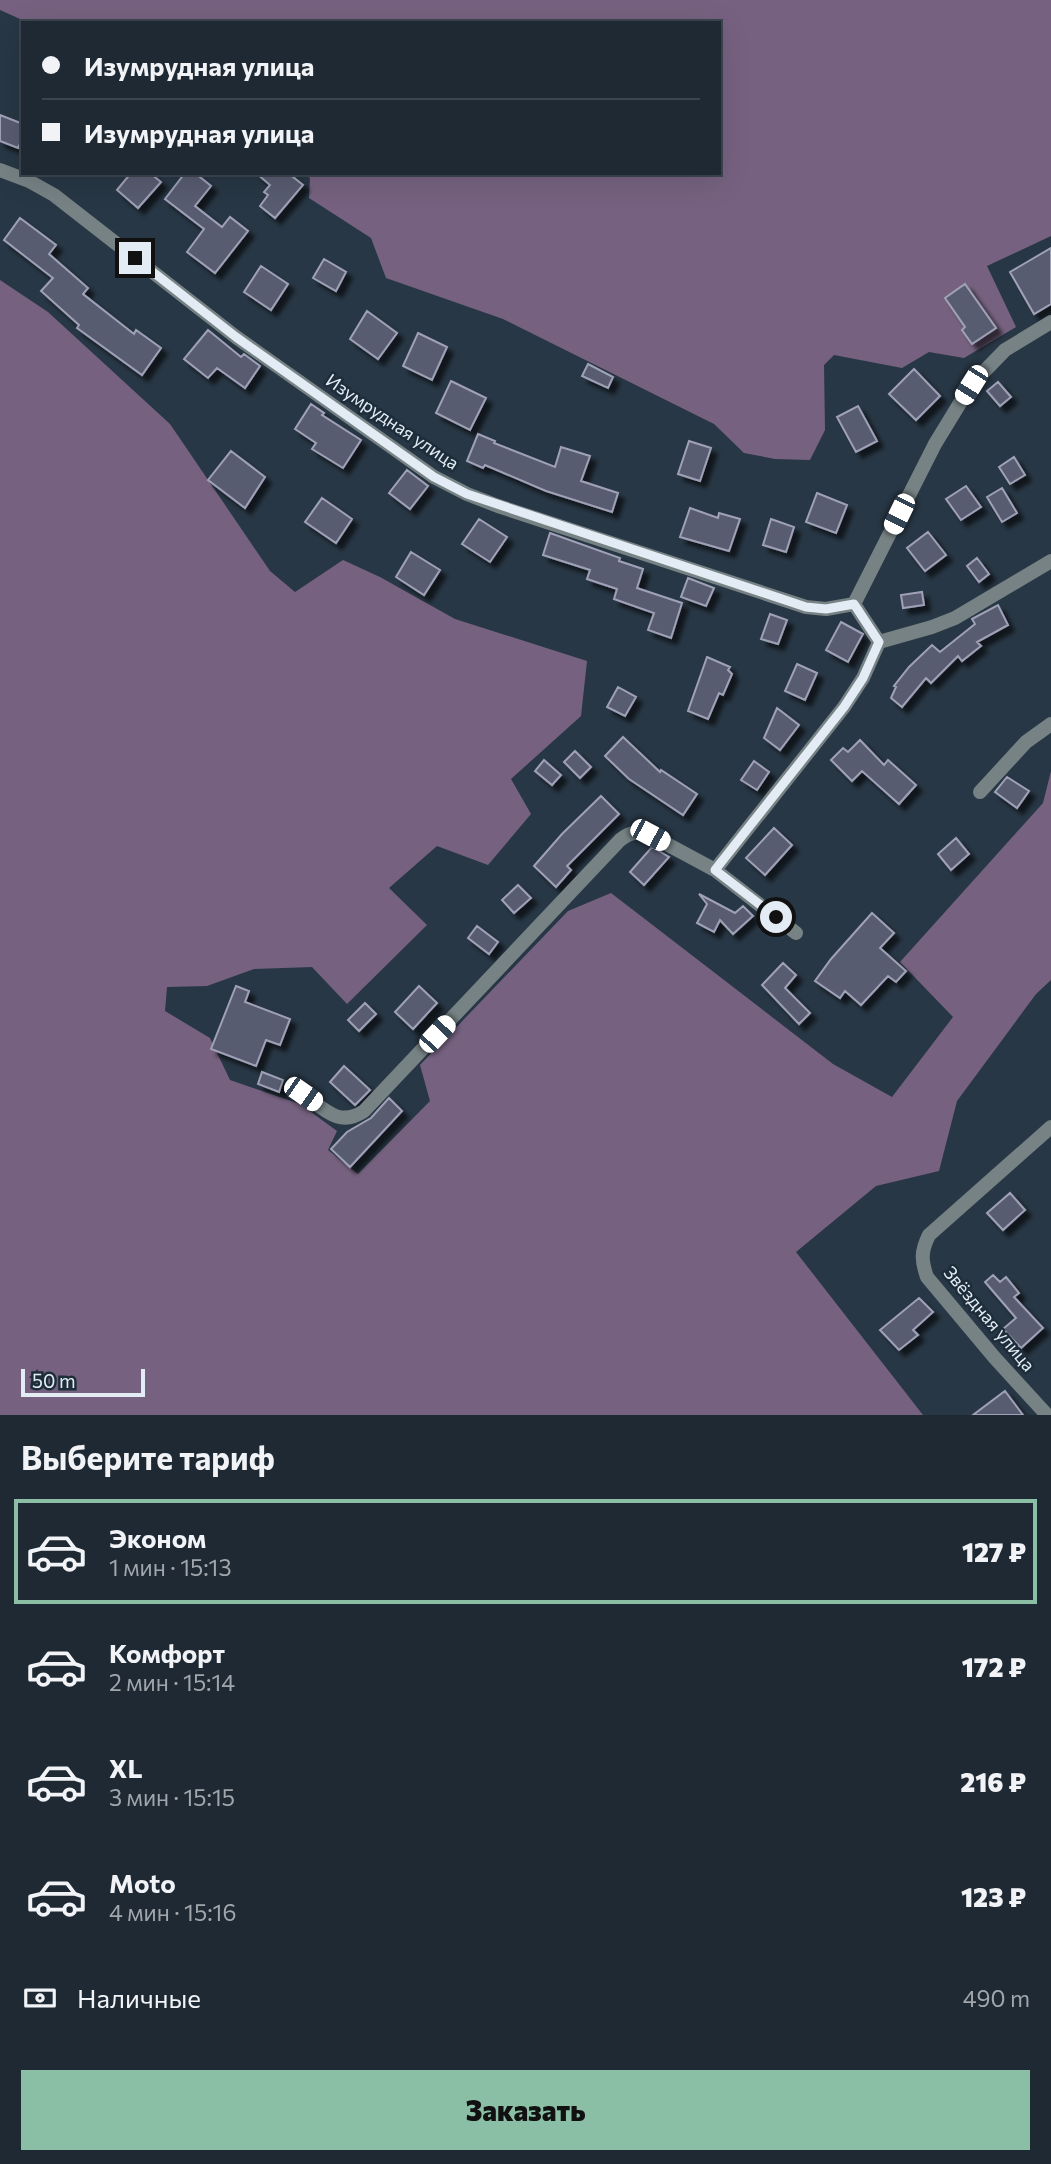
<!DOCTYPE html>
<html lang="ru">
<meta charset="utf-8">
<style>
:root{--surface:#1e2934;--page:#26313c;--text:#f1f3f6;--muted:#a1a6ac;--line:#3c454f;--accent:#8abfa5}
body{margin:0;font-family:Commissioner,sans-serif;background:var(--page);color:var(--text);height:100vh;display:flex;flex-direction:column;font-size:26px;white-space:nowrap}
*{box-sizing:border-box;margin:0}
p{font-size:23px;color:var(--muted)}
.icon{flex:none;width:38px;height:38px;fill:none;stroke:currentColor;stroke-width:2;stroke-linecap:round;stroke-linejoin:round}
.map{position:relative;height:1415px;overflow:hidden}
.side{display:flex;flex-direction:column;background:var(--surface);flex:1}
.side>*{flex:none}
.guide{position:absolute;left:21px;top:21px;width:700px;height:154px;border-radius:0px;box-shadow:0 7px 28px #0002,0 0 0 2px var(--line);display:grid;align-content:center;height:154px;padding:0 21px;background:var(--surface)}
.scale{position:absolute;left:21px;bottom:18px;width:124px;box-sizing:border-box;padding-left:7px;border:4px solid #e3ecf5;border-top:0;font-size:19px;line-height:24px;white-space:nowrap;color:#e3ecf5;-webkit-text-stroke:5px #1e2d3a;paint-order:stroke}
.end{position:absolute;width:32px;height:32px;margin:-16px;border:9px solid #e3ecf5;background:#111;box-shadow:0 0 0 4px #111}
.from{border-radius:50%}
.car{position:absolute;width:21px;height:42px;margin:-21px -10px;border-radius:9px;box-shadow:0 0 5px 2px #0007;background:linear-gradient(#fff 24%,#345 0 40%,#fff 0 76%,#345 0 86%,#fff 0)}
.guide b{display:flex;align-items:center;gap:24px;height:66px;font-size:26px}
.guide b+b{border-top:2px solid var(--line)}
.guide i{width:18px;height:18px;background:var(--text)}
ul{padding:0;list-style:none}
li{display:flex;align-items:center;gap:21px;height:105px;margin:0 14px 10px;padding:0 7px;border:4px solid transparent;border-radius:0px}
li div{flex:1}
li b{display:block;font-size:26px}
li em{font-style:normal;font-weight:800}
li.on{border-color:var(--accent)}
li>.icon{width:63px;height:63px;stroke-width:1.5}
h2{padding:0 21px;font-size:32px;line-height:84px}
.pay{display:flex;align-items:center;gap:18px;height:77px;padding:0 21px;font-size:26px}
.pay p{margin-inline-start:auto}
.cta{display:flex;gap:14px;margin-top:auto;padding:14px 21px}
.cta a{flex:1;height:80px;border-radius:0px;background:var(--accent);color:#111;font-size:28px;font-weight:800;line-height:80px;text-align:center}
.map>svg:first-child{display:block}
.forest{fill:#766280}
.building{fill:#595b6f;stroke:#9fa1b7;stroke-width:2;filter:url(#shadow)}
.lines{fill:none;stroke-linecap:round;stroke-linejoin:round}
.street{stroke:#768284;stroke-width:14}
.route{stroke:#e3ecf5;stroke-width:9}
.labels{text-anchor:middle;stroke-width:5;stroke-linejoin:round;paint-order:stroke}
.street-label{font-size:18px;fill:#e3ecf5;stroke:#1e2d3a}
</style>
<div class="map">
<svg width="1051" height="1415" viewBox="0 0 1051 1415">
<defs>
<filter id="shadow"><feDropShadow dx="6" dy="6" stdDeviation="2" flood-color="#0009"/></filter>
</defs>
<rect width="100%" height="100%" fill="#283745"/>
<!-- forest -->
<path class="forest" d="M 0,0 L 1051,0 L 1051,236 L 987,266 L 1016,327 L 964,358 L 929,352 L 902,368 L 834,355 L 824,365 L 825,430 L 810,460 L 775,459 L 744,453 L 714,424 L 503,319 L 386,278 L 371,238 L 309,198 L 310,178 L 302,173 L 719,173 L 719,23 L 29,23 L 0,10 Z
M 0,280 L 48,312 L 170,424 L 270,571 L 295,592 L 343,560 L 380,577 L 455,619 L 587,661 L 581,716 L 511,779 L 531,814 L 488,865 L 437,846 L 389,888 L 427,925 L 347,1004 L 312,967 L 254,969 L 207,986 L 167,987 L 165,1011 L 210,1038 L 230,1080 L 300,1104 L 337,1131 L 328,1150 L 358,1174 L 430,1101 L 420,1065 L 568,911 L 611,893 L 833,1064 L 892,1097 L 953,1017 L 900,962 L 1043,803 L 1051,771 L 1051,980 L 1036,994 L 957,1101 L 939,1171 L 876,1186 L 796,1252 L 923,1415 L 0,1415 Z"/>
<!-- building -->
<path class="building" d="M 0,115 L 23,124 L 23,137 L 18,148 L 0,141 Z
M 131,173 L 150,173 L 161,182 L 138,208 L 117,190 Z
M 185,173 L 195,173 L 211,186 L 195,206 L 222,227 L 230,217 L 248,231 L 215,273 L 187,252 L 204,229 L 165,199 Z
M 256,173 L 288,173 L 303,185 L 275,218 L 260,206 L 268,195 L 264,192 L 270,185 Z
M 20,218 L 56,245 L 49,254 L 88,288 L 83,294 L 134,334 L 136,330 L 161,348 L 142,375 L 77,328 L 79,325 L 41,291 L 53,278 L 4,240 Z
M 1051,248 L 1051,304 L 1034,314 L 1010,272 Z
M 324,259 L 346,272 L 336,291 L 313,278 Z
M 261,266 L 288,284 L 271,310 L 244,292 Z
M 965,284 L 996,328 L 972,344 L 962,330 L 965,327 L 945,298 Z
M 367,311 L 397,333 L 378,359 L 350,339 Z
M 208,330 L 241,357 L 244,354 L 260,366 L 245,388 L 217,368 L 208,378 L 184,359 Z
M 418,333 L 447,347 L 432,380 L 403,366 Z
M 588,364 L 613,377 L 608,388 L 582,376 Z
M 914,369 L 940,396 L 916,420 L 889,394 Z
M 451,381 L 486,398 L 470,430 L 436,413 Z
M 998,382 L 1011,397 L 1000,406 L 987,391 Z
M 311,404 L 324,413 L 322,415 L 361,440 L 343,468 L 312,449 L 316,443 L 295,429 Z
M 858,406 L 877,441 L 856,452 L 837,417 Z
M 478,434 L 495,441 L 494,443 L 555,467 L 561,447 L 590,456 L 581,481 L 618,493 L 612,512 L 546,491 L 485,465 L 483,468 L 467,461 Z
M 689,441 L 711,448 L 700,481 L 678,474 Z
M 231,451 L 265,477 L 245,508 L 208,480 Z
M 1014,457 L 1025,475 L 1010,484 L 999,467 Z
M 407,470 L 428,486 L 410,509 L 389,493 Z
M 966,486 L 981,507 L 961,520 L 946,499 Z
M 1002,488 L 1017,513 L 1002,522 L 987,497 Z
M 817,493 L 847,505 L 836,533 L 806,522 Z
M 322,498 L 352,519 L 336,543 L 305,522 Z
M 690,508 L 718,518 L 719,513 L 740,519 L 729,551 L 680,537 Z
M 479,519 L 507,537 L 490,562 L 462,544 Z
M 771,519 L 794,527 L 786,552 L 763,545 Z
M 928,532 L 946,555 L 925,571 L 907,548 Z
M 550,533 L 620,558 L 619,561 L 643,569 L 637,588 L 682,603 L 671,638 L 648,630 L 654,613 L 614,599 L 617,589 L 587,579 L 590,570 L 543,555 Z
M 411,552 L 440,570 L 424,595 L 396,577 Z
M 977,558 L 989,574 L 979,582 L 967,566 Z
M 688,578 L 714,588 L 706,606 L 681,597 Z
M 922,592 L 924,605 L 903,608 L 901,595 Z
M 998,605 L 1008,625 L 977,642 L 981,646 L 962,661 L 958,656 L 931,683 L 926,678 L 902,707 L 891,698 L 896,687 L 894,686 L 909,667 L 932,645 L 940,652 L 975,624 L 972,619 Z
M 770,614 L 787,620 L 778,644 L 761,639 Z
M 841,622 L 863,634 L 848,662 L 826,650 Z
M 707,657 L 730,667 L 728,670 L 732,674 L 723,695 L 719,693 L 708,719 L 688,711 Z
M 797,664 L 817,673 L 805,700 L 785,691 Z
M 618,687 L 636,697 L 625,716 L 607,707 Z
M 777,708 L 799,725 L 780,750 L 764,738 Z
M 623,737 L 660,772 L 661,770 L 697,794 L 683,815 L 629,779 L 605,756 Z
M 860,740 L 884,765 L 888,760 L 916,785 L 899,804 L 862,771 L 852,781 L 831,760 L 843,748 L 848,752 Z
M 575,751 L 591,767 L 580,778 L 564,762 Z
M 544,760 L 561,775 L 552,785 L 535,771 Z
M 754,761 L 769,772 L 757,790 L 741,780 Z
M 1007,777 L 1029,791 L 1017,808 L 995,792 Z
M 601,796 L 619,814 L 567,866 L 571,870 L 556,887 L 534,866 L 562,834 Z
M 774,828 L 792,845 L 765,875 L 746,858 Z
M 956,838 L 969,854 L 951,870 L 938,854 Z
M 652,847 L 669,857 L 644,885 L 630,872 Z
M 518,885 L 531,898 L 514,913 L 502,900 Z
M 699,894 L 735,913 L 743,906 L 753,916 L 733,934 L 720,920 L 714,932 L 697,923 L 707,904 Z
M 872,913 L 894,933 L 880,948 L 906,971 L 896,982 L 888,976 L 861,1005 L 845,991 L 840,998 L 815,981 L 831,959 Z
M 477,926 L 498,942 L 489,954 L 468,938 Z
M 783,963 L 796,975 L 785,988 L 810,1013 L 799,1024 L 762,985 Z
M 236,986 L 249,991 L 245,1002 L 290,1019 L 280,1045 L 266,1040 L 256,1066 L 211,1049 Z
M 419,986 L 437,1003 L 413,1029 L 395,1012 Z
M 365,1003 L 376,1014 L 359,1031 L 348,1020 Z
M 344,1066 L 370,1090 L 355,1105 L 330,1082 Z
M 262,1072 L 283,1080 L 279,1092 L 258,1084 Z
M 389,1098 L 402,1111 L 350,1167 L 331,1149 L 347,1132 L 371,1118 Z
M 1010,1193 L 1025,1210 L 1003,1230 L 987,1213 Z
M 993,1275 L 1000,1282 L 1006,1277 L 1019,1293 L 1014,1297 L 1043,1328 L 1021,1348 L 1003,1329 L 1016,1318 L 985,1282 Z
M 919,1298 L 933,1312 L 913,1330 L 918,1335 L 899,1350 L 880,1330 Z
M 1005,1391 L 1023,1415 L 973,1415 Z"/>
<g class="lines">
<!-- street -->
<path class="street" d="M 0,170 L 29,181 L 54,195 L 236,337 L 434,477 L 467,494 L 498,506 L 806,607 L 826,609 L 854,604 L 879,642
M 854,604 L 935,444 L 971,385 L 1005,350 L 1051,322
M 980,792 L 1026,742 L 1051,724
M 715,870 L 844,707 L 863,678 L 879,642 L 932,627 L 955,618 L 1051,561
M 303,1094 C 324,1109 339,1128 364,1111 L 620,840 C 630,832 637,831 650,835 L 715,870 L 796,933
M 1047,1415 L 994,1357 L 927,1277 C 921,1260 921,1251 929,1235 L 1051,1127"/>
</g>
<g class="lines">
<!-- route -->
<path class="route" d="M 135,258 L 236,337 L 434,477 L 467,494 L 806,607 L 826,609 L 854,604 L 879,642 L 863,678 L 844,707 L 715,870 L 776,917"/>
</g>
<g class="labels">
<!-- street labels -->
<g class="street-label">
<text transform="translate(392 422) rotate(34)" y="6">Изумрудная улица</text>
<text transform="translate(989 1319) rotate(50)" y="6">Звёздная улица</text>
</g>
</g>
</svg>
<div class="scale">50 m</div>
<i class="end from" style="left:776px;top:917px"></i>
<i class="end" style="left:135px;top:258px"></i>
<i class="car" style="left:971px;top:385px;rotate:212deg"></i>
<i class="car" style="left:899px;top:514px;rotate:206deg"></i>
<i class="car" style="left:650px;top:835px;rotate:118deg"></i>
<i class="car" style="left:437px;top:1034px;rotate:43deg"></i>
<i class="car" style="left:303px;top:1094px;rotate:125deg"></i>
<div class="guide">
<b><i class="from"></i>Изумрудная улица</b>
<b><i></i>Изумрудная улица</b>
</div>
</div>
<section class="side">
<h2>Выберите тариф</h2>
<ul>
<li class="on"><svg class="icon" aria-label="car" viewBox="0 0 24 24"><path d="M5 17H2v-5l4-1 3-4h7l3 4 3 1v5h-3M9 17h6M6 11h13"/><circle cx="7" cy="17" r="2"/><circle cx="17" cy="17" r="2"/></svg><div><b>Эконом</b><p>1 мин · 15:13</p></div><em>127 ₽</em></li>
<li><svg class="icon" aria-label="car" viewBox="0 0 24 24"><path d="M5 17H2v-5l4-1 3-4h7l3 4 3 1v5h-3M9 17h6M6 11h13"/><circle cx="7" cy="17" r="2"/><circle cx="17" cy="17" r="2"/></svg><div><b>Комфорт</b><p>2 мин · 15:14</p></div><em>172 ₽</em></li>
<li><svg class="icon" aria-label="car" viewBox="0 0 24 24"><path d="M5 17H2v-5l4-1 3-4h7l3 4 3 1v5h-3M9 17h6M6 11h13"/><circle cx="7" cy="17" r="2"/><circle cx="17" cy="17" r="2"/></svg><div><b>XL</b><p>3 мин · 15:15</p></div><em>216 ₽</em></li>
<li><svg class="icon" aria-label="car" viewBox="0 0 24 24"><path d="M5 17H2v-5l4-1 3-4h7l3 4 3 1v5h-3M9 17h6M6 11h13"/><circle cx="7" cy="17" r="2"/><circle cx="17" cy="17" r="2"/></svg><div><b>Moto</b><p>4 мин · 15:16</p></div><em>123 ₽</em></li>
</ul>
<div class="pay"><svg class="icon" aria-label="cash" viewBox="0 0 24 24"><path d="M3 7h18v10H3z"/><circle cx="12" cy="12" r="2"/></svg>Наличные<p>490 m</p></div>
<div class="cta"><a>Заказать</a></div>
</section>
